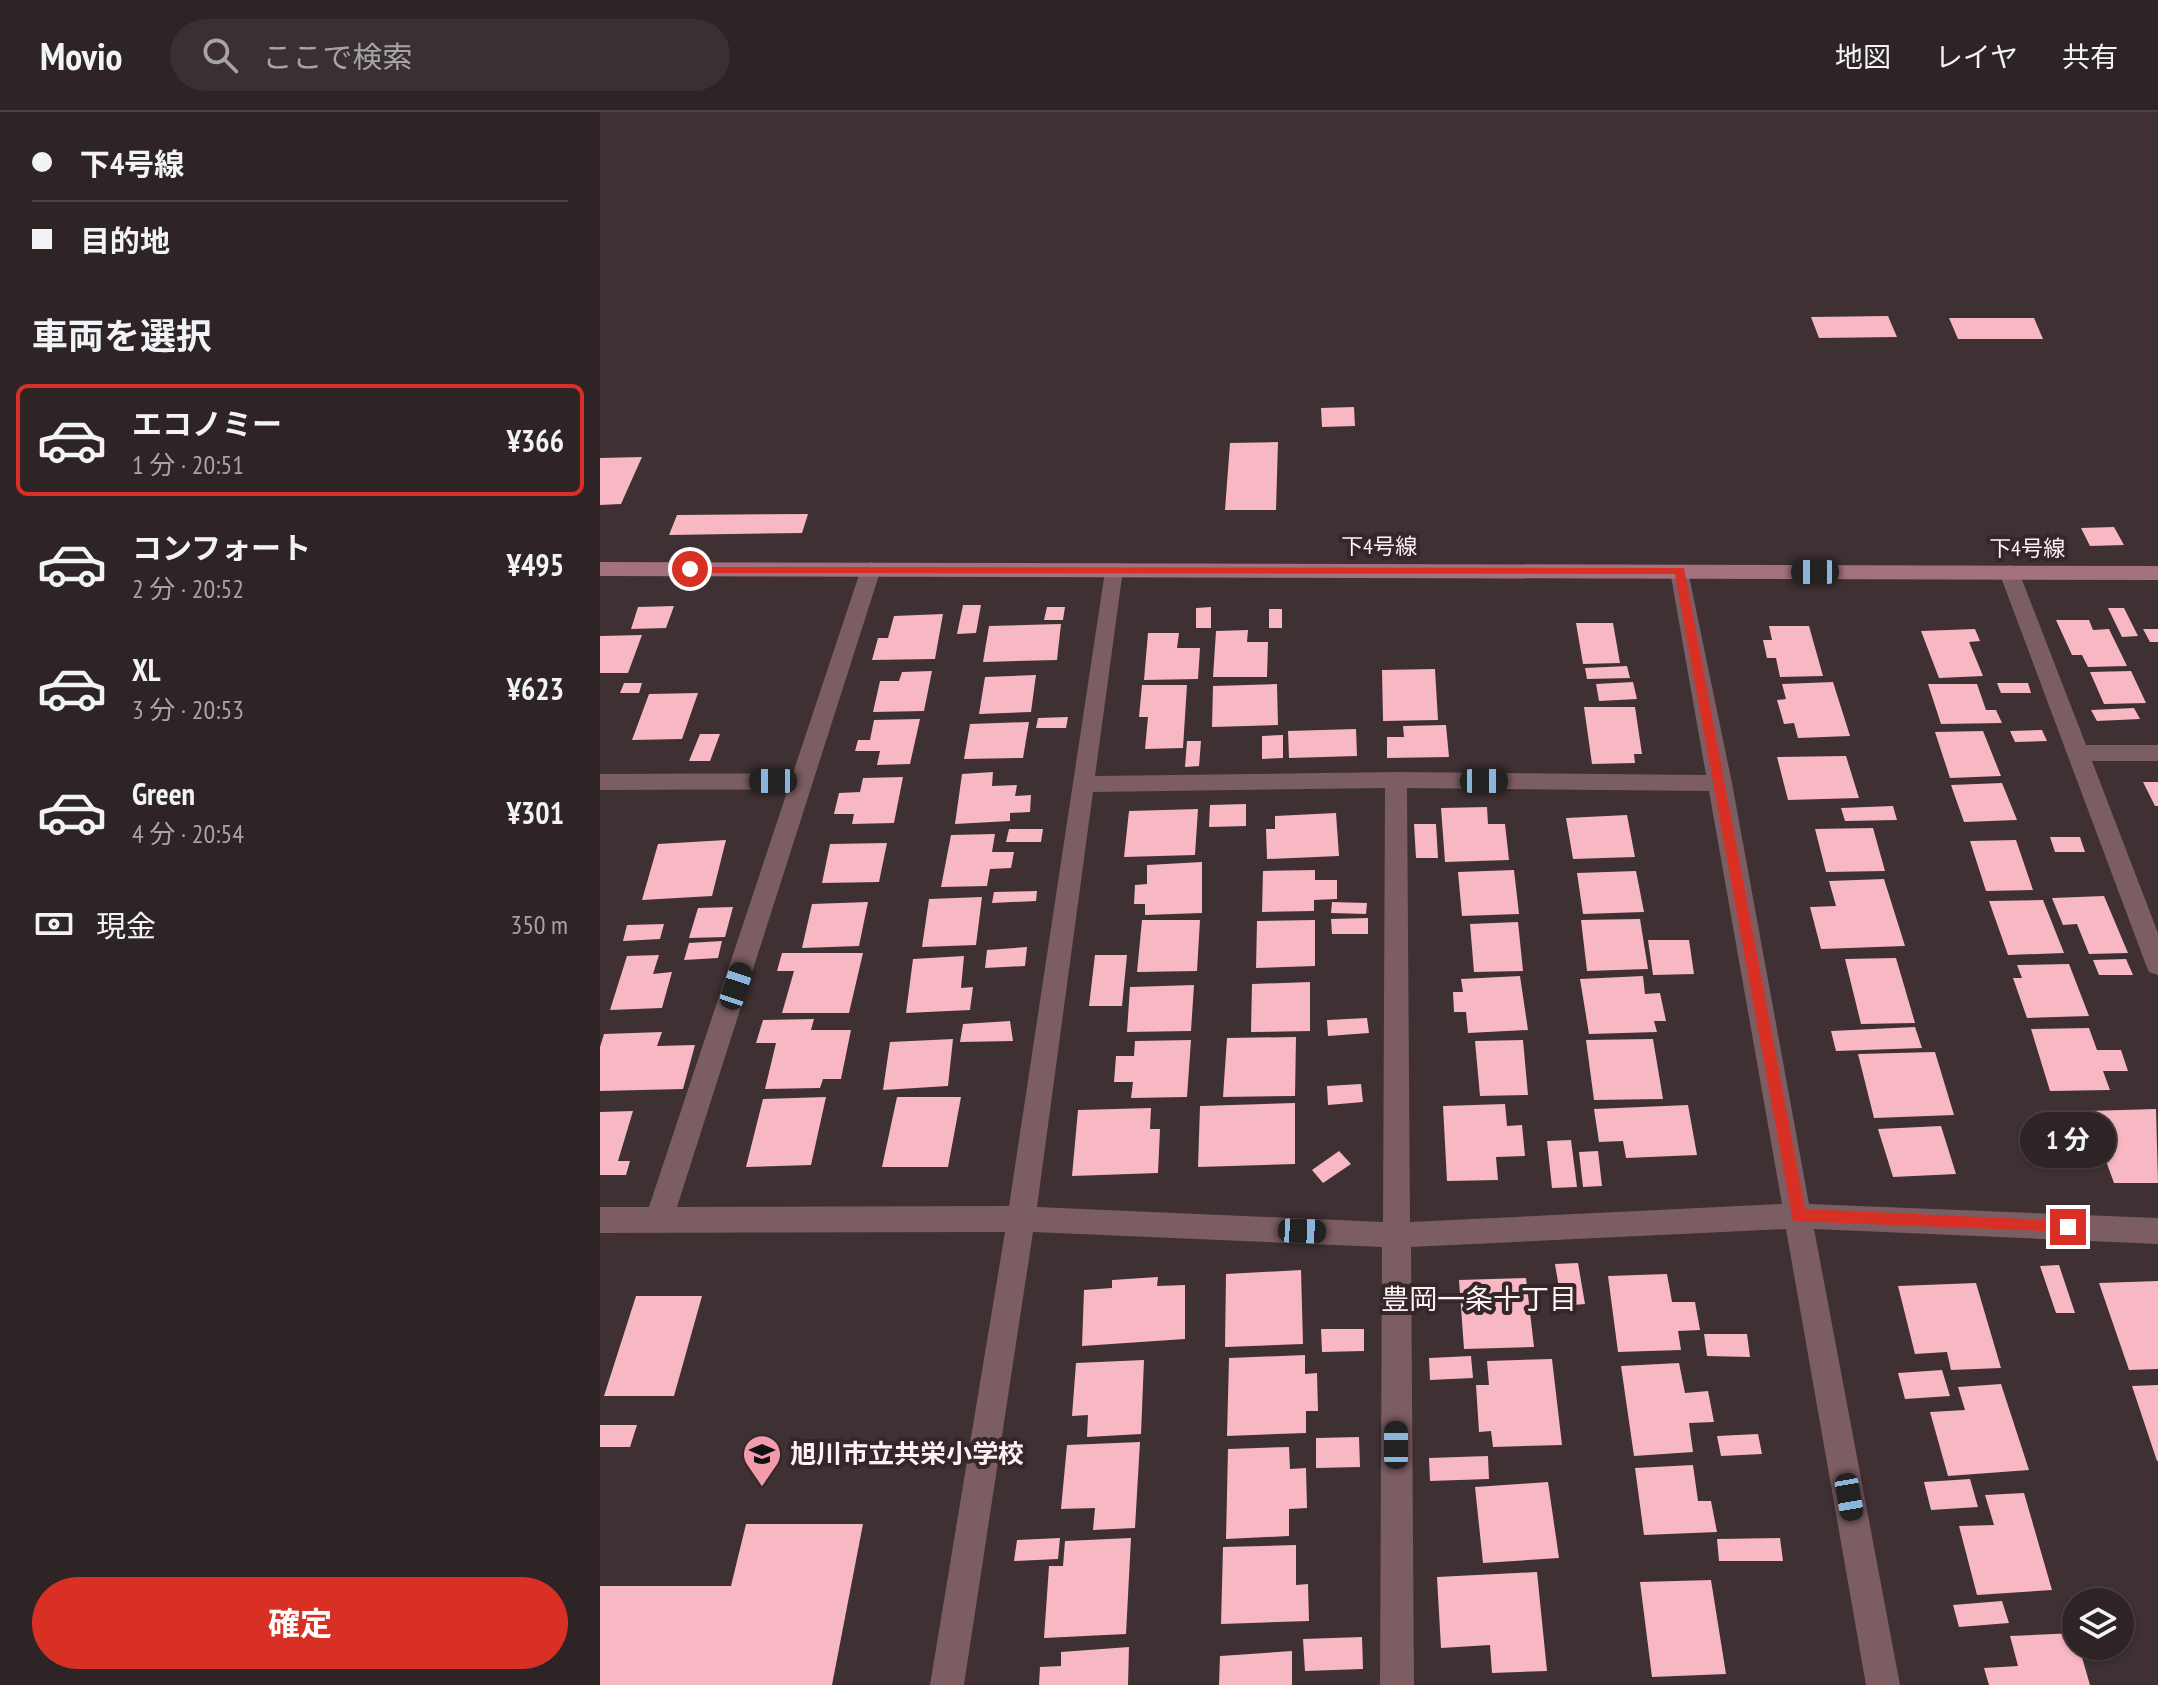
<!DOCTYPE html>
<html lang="ja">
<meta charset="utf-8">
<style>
:root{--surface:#2e2426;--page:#3a3032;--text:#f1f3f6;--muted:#a7a4a7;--line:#494143;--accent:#d93025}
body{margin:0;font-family:"PT Sans Narrow","Noto Sans JP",sans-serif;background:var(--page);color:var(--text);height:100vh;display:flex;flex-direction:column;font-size:30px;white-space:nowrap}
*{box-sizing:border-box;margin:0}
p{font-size:26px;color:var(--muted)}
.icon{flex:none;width:44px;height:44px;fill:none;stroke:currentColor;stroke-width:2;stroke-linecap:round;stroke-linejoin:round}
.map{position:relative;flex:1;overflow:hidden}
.sheet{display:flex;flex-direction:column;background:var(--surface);width:600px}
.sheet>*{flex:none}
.banner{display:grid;align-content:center;height:176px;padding:0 32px;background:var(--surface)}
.buttons{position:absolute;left:1462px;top:1476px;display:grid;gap:16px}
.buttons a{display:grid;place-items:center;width:72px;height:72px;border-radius:50%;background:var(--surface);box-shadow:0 2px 6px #0004,0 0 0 2px var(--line);font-size:40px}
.end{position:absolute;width:36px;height:36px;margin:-18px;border:10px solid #d93025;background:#fff;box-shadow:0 0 0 4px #fff}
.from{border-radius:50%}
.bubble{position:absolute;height:56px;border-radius:28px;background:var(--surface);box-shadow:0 2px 6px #0004,0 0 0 2px var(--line);font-size:26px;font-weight:700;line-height:56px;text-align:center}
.car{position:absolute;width:24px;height:48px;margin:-24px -12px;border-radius:10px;box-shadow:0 0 6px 2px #0007;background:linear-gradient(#222 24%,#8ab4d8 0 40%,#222 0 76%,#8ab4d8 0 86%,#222 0)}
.banner b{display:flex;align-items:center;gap:28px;height:76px;font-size:30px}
.banner b+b{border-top:2px solid var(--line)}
.banner i{width:20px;height:20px;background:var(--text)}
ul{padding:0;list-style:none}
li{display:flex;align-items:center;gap:24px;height:112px;margin:0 16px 12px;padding:0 16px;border:4px solid transparent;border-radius:12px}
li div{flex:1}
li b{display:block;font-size:30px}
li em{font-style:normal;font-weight:700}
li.current{border-color:var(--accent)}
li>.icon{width:72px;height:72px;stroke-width:1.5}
h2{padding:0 32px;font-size:36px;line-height:96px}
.pay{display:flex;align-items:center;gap:20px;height:88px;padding:0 32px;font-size:30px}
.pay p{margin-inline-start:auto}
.button{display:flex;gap:16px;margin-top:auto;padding:16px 32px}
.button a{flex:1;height:92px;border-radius:48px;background:var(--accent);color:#fff;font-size:32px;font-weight:700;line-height:92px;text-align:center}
header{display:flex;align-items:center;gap:48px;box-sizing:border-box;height:112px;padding:0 40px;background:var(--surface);border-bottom:2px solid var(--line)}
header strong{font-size:38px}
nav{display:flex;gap:44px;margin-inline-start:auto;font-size:28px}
.search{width:560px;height:72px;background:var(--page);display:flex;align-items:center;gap:20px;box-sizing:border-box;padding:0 28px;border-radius:44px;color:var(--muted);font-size:30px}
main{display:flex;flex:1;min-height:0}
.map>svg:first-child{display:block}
.building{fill:#f7b7c3}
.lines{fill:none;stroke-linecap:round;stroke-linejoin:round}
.street{fill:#7c5d62;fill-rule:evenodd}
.secondary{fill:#a4727c;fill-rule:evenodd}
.route{fill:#d93025}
.labels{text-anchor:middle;stroke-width:8;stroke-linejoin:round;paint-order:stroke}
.street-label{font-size:22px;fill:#fcf2f4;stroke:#342629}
.near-poi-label{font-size:26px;font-weight:bold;fill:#fcf2f4;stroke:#342629;text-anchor:start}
.near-neighbourhood-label{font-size:28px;fill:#fcf2f4;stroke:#342629}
</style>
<header>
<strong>Movio</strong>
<div class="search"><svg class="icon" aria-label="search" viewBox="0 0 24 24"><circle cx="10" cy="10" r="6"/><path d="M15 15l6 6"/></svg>ここで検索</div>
<nav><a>地図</a><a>レイヤ</a><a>共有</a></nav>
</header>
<main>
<section class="sheet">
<div class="banner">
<b><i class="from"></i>下4号線</b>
<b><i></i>目的地</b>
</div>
<h2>車両を選択</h2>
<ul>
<li class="current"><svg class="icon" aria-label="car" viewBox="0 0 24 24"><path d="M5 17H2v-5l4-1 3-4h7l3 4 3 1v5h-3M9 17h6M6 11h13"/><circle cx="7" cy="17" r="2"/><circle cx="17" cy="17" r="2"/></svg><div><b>エコノミー</b><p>1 分 · 20:51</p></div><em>¥366</em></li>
<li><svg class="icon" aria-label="car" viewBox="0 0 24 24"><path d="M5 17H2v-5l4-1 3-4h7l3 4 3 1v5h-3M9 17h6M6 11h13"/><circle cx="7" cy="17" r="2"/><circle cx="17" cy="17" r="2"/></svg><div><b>コンフォート</b><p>2 分 · 20:52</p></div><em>¥495</em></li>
<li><svg class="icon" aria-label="car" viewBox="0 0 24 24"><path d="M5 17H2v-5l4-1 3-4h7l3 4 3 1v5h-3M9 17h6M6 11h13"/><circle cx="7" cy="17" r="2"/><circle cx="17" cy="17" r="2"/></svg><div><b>XL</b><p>3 分 · 20:53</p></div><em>¥623</em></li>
<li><svg class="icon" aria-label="car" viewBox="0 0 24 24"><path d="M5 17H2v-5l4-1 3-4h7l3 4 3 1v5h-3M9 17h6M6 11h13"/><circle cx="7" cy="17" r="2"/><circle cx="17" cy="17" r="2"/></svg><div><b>Green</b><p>4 分 · 20:54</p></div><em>¥301</em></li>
</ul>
<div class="pay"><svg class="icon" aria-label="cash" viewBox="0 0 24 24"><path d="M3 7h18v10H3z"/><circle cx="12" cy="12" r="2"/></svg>現金<p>350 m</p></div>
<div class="button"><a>確定</a></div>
</section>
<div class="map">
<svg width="1558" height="1573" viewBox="0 0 1558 1573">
<rect width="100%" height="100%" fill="#3e3033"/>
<!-- building -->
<path class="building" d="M 1288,204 L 1297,225 L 1219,226 L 1211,205 Z
M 1349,206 L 1434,206 L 1443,227 L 1358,227 Z
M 754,295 L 755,314 L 722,315 L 721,296 Z
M 678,330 L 676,398 L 625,398 L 630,331 Z
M 42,345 L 21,392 L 0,393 L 0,346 Z
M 208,402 L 202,421 L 69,423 L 77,403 Z
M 1514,415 L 1524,433 L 1490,434 L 1481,416 Z
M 363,493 L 381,493 L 376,521 L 357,522 Z
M 74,494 L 66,516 L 31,517 L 38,495 Z
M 447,495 L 465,495 L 463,508 L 444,508 Z
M 611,495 L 611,516 L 596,516 L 596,496 Z
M 1508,496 L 1524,496 L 1538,524 L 1522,525 Z
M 669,497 L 682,497 L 682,516 L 669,516 Z
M 343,502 L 335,547 L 272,548 L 278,526 L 288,526 L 294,504 Z
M 1456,508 L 1489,508 L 1493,518 L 1509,517 L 1527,554 L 1488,555 L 1482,543 L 1472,543 Z
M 976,511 L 1013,511 L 1020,551 L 983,552 Z
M 461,512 L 457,548 L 383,550 L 389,514 Z
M 1169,514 L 1209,514 L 1223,564 L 1180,565 L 1176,546 L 1167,546 L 1163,528 L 1172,528 Z
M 1375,517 L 1380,529 L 1369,530 L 1383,564 L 1339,566 L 1321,519 Z
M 1543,517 L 1558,517 L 1558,530 L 1550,530 Z
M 648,518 L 647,530 L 668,530 L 667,565 L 613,565 L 616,519 Z
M 548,521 L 579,521 L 577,536 L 600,536 L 598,567 L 544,568 Z
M 42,523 L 28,561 L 0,561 L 0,524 Z
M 1027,554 L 1030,566 L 987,567 L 985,556 Z
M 835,557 L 838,608 L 783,609 L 782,558 Z
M 332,559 L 324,599 L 273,600 L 280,569 L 299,569 L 302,560 Z
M 1531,559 L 1546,591 L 1504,592 L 1490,560 Z
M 436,563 L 431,600 L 379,602 L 385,565 Z
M 1033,570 L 1037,587 L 999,589 L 996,572 Z
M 1233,570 L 1250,624 L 1198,626 L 1194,611 L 1184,612 L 1177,588 L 1186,587 L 1182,572 Z
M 24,571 L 42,571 L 39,581 L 20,581 Z
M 1397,571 L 1428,571 L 1431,581 L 1401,581 Z
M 677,572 L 678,613 L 612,615 L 613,574 Z
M 1328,572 L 1377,572 L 1386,598 L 1396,598 L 1402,611 L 1341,612 Z
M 542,573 L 587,573 L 583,636 L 545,637 L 548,605 L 539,605 Z
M 98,581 L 82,627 L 32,628 L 49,582 Z
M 984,595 L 1035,595 L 1042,642 L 1034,642 L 1035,651 L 992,652 Z
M 1534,596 L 1540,607 L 1497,609 L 1491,598 Z
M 468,605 L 466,616 L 436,616 L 438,606 Z
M 320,607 L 310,652 L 277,653 L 280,639 L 255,639 L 258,628 L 270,628 L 274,608 Z
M 429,610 L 423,646 L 364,647 L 370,612 Z
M 846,613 L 849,645 L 787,646 L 787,625 L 804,625 L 803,614 Z
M 756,617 L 757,644 L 689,646 L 688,619 Z
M 1442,618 L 1447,629 L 1415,630 L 1410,619 Z
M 1383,619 L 1401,664 L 1350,666 L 1335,620 Z
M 100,622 L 120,622 L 110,649 L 89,649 Z
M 683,623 L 683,646 L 662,647 L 662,624 Z
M 587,629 L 601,629 L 599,654 L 585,655 Z
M 1246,644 L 1259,686 L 1188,688 L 1177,645 Z
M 393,660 L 392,674 L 417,673 L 415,684 L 431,683 L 430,700 L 410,701 L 410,709 L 355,712 L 362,662 Z
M 303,665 L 294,711 L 252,712 L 254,702 L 234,702 L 239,681 L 260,680 L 263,666 Z
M 1543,670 L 1558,670 L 1558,694 L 1555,694 Z
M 1402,671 L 1417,708 L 1364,710 L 1351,673 Z
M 646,692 L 646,714 L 609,715 L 610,693 Z
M 1293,694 L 1297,708 L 1245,709 L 1241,696 Z
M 887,695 L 888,712 L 905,712 L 909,748 L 845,750 L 841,696 Z
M 598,697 L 595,743 L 524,745 L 529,699 Z
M 736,701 L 739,744 L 667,747 L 666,717 L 675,717 L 675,704 Z
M 1027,703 L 1035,745 L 973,747 L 966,706 Z
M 814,712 L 836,712 L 838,746 L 816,746 Z
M 1273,716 L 1285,759 L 1226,760 L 1215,717 Z
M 409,717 L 443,717 L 441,730 L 406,730 Z
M 395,722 L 392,740 L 414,740 L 411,756 L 390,757 L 387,774 L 341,775 L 351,723 Z
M 1450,725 L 1480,725 L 1485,740 L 1455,740 Z
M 126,728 L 112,784 L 42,788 L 58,732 Z
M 1416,728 L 1433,778 L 1386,779 L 1370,729 Z
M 287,731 L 279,770 L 222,771 L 230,732 Z
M 602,750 L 602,801 L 545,803 L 545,792 L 534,792 L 535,773 L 547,772 L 547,753 Z
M 715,758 L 715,768 L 737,768 L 737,787 L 714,788 L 714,799 L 662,800 L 663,759 Z
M 914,758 L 919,802 L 862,804 L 858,760 Z
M 1036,759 L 1044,800 L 983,802 L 977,761 Z
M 1284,767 L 1305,834 L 1221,837 L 1210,795 L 1236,794 L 1229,769 Z
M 437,779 L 436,789 L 392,791 L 394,780 Z
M 1504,784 L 1528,841 L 1489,842 L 1477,812 L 1463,813 L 1452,786 Z
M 382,785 L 376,833 L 322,835 L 329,787 Z
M 1443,788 L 1464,841 L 1408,843 L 1389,789 Z
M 268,790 L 259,834 L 202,836 L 212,792 Z
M 732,790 L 767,791 L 766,802 L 731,801 Z
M 133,795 L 125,825 L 89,826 L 98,796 Z
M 768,806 L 768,822 L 732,822 L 731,807 Z
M 1040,807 L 1048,857 L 987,859 L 981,808 Z
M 542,808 L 600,808 L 597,859 L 537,860 Z
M 715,808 L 715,854 L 656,856 L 657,809 Z
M 918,810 L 923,859 L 874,860 L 870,812 Z
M 64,812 L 60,827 L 23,829 L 27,813 Z
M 1048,828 L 1089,828 L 1094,862 L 1053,863 Z
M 122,829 L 118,846 L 84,848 L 89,831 Z
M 427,835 L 425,854 L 385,856 L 387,838 Z
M 182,841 L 263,841 L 249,901 L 182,901 L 194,859 L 177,859 Z
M 59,843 L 53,862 L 72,860 L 62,896 L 10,898 L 27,844 Z
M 495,843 L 527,843 L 522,894 L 489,894 Z
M 364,844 L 361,876 L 373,875 L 370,898 L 306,901 L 313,847 Z
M 1296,846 L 1315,911 L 1261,912 L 1245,847 Z
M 1526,847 L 1533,863 L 1499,863 L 1493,848 Z
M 1469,852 L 1489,904 L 1427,906 L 1413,866 L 1422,866 L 1417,853 Z
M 920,864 L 928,918 L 868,921 L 866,900 L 854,900 L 853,880 L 863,880 L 861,867 Z
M 1043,864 L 1045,882 L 1060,881 L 1066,909 L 1054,909 L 1057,920 L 989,922 L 980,867 Z
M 710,870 L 710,919 L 651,920 L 652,872 Z
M 594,873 L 591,919 L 527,920 L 530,875 Z
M 767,906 L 769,921 L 728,924 L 727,908 Z
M 214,907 L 211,918 L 251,918 L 241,967 L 223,967 L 220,976 L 165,977 L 176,931 L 156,931 L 163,908 Z
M 410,909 L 413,929 L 360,930 L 363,912 Z
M 1315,915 L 1322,936 L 1236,939 L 1231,919 Z
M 1489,916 L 1497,938 L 1521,938 L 1528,959 L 1503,959 L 1510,978 L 1450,979 L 1431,917 Z
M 62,920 L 57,934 L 95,933 L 83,977 L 0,979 L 0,935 L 4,922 Z
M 696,925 L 695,984 L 623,985 L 627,926 Z
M 353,927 L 348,974 L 283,978 L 290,930 Z
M 1053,927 L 1063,987 L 994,988 L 986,928 Z
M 591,928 L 587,985 L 531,986 L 533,970 L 514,970 L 516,944 L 534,944 L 535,929 Z
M 923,928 L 928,983 L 880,984 L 875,929 Z
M 1335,940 L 1354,1003 L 1274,1006 L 1258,942 Z
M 761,972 L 763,990 L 728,993 L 727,974 Z
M 226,985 L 211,1053 L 146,1055 L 163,987 Z
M 297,985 L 361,985 L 348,1055 L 282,1055 Z
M 695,991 L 695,1052 L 598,1055 L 600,994 Z
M 905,992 L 907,1014 L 922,1013 L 925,1044 L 896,1045 L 898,1068 L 847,1069 L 843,994 Z
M 1088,993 L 1097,1043 L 1026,1046 L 1023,1029 L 999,1030 L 994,997 Z
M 551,996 L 550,1017 L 560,1017 L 558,1061 L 472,1064 L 478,998 Z
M 1556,997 L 1558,1071 L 1514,1071 L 1488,999 Z
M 33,999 L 18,1049 L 30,1049 L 26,1063 L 0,1063 L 0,1000 Z
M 1341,1014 L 1356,1062 L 1293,1065 L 1278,1017 Z
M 971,1028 L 977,1075 L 952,1076 L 947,1029 Z
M 739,1039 L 751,1052 L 723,1071 L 712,1058 Z
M 998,1039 L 1002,1074 L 983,1075 L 979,1040 Z
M 978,1151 L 985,1192 L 962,1194 L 955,1152 Z
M 1459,1153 L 1475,1201 L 1456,1201 L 1440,1154 Z
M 701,1158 L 703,1232 L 625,1235 L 626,1162 Z
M 1067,1162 L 1072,1190 L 1095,1190 L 1100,1218 L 1078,1219 L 1081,1238 L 1018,1240 L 1008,1164 Z
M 558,1165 L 557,1174 L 585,1173 L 585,1227 L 482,1234 L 484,1178 L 512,1176 L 512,1168 Z
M 926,1166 L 934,1235 L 864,1237 L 859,1168 Z
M 1558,1169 L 1558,1257 L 1529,1258 L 1499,1171 Z
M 1376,1171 L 1401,1256 L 1351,1258 L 1347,1240 L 1315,1242 L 1298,1174 Z
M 36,1184 L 102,1184 L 74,1284 L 4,1284 Z
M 721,1217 L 764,1217 L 764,1239 L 722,1240 Z
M 1104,1222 L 1147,1222 L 1150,1245 L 1107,1244 Z
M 705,1243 L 705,1262 L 717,1261 L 718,1299 L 706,1299 L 706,1321 L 627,1324 L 629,1246 Z
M 871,1244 L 873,1266 L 830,1268 L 829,1246 Z
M 952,1247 L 962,1333 L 893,1335 L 891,1319 L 879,1320 L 876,1273 L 889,1273 L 887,1249 Z
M 544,1248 L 541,1322 L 487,1325 L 488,1303 L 472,1304 L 476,1251 Z
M 1079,1251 L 1085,1281 L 1108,1279 L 1114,1310 L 1089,1311 L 1093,1340 L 1034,1344 L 1021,1254 Z
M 1342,1258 L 1350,1284 L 1305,1287 L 1298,1261 Z
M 1401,1272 L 1429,1358 L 1348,1364 L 1330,1300 L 1365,1298 L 1358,1275 Z
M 1558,1273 L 1558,1349 L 1557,1349 L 1532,1274 Z
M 0,1313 L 37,1313 L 30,1335 L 0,1335 Z
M 1158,1322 L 1162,1342 L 1121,1344 L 1117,1324 Z
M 759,1325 L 760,1355 L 716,1356 L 716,1326 Z
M 540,1330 L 535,1416 L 493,1418 L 495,1396 L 461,1397 L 467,1333 Z
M 689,1335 L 690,1357 L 706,1356 L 707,1396 L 689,1397 L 689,1424 L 626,1427 L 628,1337 Z
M 888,1344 L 889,1367 L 830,1369 L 829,1346 Z
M 1093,1353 L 1098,1389 L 1111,1389 L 1117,1420 L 1044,1423 L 1035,1356 Z
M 1370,1367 L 1378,1395 L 1331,1398 L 1324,1370 Z
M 948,1370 L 959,1446 L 883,1451 L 875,1375 Z
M 1424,1381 L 1452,1478 L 1377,1483 L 1359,1414 L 1394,1413 L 1385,1383 Z
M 146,1412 L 263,1412 L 232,1573 L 0,1573 L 0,1474 L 131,1474 Z
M 460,1426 L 458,1447 L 414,1449 L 417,1428 Z
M 531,1426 L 526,1522 L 444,1526 L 449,1454 L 463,1454 L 465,1429 Z
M 1180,1426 L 1183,1449 L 1119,1449 L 1117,1427 Z
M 696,1433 L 696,1473 L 708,1472 L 709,1509 L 621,1512 L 623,1435 Z
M 937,1460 L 947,1559 L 892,1561 L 890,1533 L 841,1536 L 837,1465 Z
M 1111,1468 L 1126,1562 L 1052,1565 L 1040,1470 Z
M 1402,1489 L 1409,1511 L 1359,1515 L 1353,1493 Z
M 1475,1521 L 1490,1573 L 1389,1573 L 1384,1556 L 1418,1554 L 1410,1524 Z
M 762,1525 L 763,1557 L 705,1559 L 703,1527 Z
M 529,1535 L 528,1573 L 439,1573 L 440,1555 L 461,1554 L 461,1540 Z
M 692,1539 L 692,1573 L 619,1573 L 620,1544 Z"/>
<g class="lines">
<!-- street -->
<path class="street" d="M 271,450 L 281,457 L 77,1095 L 409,1094 L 506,453 L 520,453 L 523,458 L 495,664 L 796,660 L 1106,663 L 1070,459 L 1073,454 L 1087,454 L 1132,671 L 1209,1092 L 1558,1106 L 1558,1132 L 1214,1117 L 1300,1573 L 1266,1573 L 1186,1117 L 811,1135 L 814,1573 L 780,1573 L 782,1135 L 433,1120 L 364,1573 L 330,1573 L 405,1120 L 0,1121 L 0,1095 L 49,1095 L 188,677 L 0,678 L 0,662 L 193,661 L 261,457 ZM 785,676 L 783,1110 L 437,1095 L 493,680 ZM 807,676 L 1109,679 L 1182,1092 L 810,1110 Z
M 1409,453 L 1419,460 L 1486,633 L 1558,633 L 1558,649 L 1492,649 L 1558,821 L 1558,863 L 1549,860 L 1546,853 L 1399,460 Z"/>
<!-- secondary -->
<path class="secondary" d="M 0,450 L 1558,454 L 1558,468 L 0,464 Z"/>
</g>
<!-- route -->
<path class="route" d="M 87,455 L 1084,456 L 1205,1097 L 1468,1109 L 1473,1111 L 1473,1120 L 1193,1109 L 1075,462 L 90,461 Z"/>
<!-- icons -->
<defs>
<g id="school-pin" transform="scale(2)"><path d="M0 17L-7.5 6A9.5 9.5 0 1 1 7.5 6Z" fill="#f39aac" stroke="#342629"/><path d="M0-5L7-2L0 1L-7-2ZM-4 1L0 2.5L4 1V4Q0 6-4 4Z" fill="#111"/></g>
</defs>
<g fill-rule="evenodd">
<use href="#school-pin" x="162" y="1342"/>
</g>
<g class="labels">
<!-- street labels -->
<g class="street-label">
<text x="779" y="442">下4号線</text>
<text x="1427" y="444">下4号線</text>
</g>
<!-- near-poi labels -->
<g class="near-poi-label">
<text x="190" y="1351">旭川市立共栄小学校</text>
</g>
<!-- near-neighbourhood labels -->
<g class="near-neighbourhood-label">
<text x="879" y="1197">豊岡一条十丁目</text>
</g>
</g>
</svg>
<div class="buttons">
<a><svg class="icon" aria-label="layers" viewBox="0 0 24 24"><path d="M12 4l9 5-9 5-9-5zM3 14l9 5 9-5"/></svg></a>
</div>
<i class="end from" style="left:90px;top:457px"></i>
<i class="end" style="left:1468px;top:1115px"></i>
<div class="bubble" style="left:1420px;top:1000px;width:96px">1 分</div>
<i class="car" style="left:1215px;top:460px;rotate:270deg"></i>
<i class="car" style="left:173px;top:669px;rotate:270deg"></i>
<i class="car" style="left:884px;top:669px;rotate:90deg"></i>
<i class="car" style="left:136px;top:874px;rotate:18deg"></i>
<i class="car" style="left:702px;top:1119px;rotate:92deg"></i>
<i class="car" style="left:796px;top:1333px;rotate:0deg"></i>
<i class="car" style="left:1249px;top:1385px;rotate:170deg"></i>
</div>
</main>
